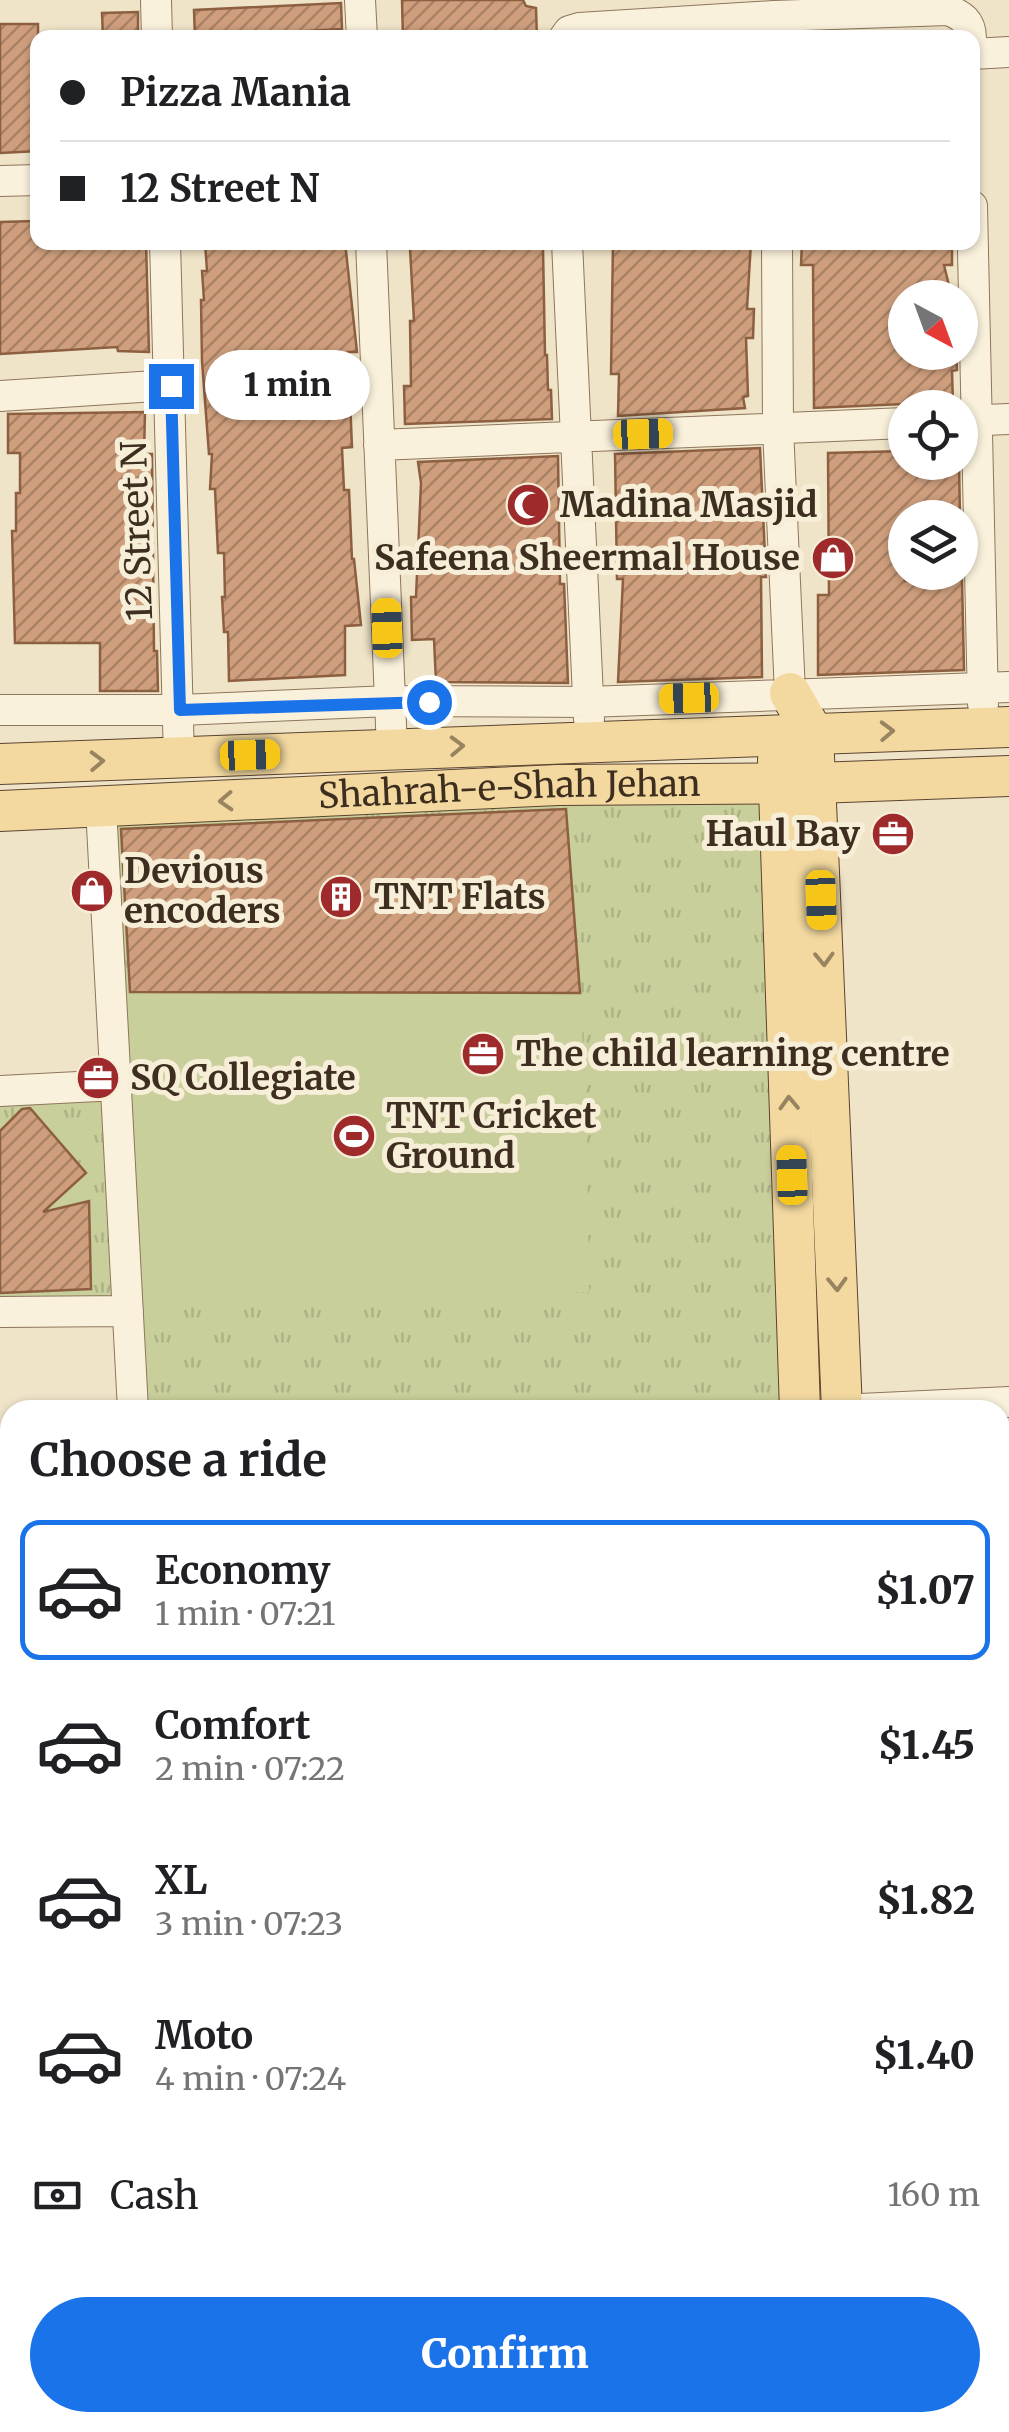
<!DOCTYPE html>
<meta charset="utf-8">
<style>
:root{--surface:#fff;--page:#f6f6f6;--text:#202124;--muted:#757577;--line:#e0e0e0;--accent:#1a73e8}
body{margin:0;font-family:Merriweather,serif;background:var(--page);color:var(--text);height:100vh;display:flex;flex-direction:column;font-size:38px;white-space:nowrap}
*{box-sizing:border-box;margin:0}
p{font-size:32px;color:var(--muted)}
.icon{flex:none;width:55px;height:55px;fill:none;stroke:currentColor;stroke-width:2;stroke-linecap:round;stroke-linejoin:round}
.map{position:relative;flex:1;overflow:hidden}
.details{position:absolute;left:0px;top:1400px;width:1010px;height:1032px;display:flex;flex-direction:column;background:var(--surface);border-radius:30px 30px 0 0;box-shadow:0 2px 8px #0004}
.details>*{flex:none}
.top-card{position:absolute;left:30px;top:30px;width:950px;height:220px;border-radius:20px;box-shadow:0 2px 8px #0004;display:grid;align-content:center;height:220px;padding:0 30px;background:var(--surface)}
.needle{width:65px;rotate:139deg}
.fabs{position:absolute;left:888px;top:280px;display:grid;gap:20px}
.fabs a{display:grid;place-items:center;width:90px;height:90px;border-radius:50%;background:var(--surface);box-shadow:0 2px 8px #0004;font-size:50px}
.end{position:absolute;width:45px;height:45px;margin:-22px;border:12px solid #1a73e8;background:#fff;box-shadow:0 0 0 5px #fff}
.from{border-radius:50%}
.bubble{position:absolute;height:70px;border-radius:35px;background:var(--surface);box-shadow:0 2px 8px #0004;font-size:32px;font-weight:800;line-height:70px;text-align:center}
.car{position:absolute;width:30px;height:60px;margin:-30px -15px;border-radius:12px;box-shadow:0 0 8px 2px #0007;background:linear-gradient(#f5c518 24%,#345 0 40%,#f5c518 0 76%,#345 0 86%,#f5c518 0)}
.top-card b{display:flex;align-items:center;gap:35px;height:95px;font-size:38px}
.top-card b+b{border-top:2px solid var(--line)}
.top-card i{width:25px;height:25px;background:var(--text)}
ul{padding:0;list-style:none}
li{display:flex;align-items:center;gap:30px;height:140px;margin:0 20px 15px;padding:0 10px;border:5px solid transparent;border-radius:20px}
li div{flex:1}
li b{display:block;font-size:38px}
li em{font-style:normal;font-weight:800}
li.on{border-color:var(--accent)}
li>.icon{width:90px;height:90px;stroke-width:1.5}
h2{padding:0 30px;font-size:45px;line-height:120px}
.pay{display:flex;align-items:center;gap:25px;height:110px;padding:0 30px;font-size:38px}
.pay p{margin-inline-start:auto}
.button{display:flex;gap:20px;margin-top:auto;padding:20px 30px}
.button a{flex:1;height:115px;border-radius:60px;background:var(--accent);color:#fff;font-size:40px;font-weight:800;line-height:115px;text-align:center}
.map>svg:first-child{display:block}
.grass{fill:url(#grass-tufts)}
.garden{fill:#c9cf9b}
.building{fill:url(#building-hatch);stroke:#8d5f41;stroke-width:2.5}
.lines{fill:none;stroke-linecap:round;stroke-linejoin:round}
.minor-casing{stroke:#8d765c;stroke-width:32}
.major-casing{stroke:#5b4430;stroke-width:42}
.minor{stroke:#faf1dc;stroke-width:30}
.major{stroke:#f3d9a0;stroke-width:40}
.oneway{stroke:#988460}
.route{stroke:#1a73e8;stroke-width:12}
.labels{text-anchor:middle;stroke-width:10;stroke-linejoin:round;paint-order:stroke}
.poi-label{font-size:35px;font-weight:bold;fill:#3d2e20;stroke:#f7eed8;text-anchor:start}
.street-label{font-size:35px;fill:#3d2e20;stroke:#f7eed8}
</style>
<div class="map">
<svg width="1009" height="2432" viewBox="0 0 1009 2432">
<defs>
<pattern id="grass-tufts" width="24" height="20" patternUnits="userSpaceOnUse" patternTransform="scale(2.5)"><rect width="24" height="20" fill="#c9cf9b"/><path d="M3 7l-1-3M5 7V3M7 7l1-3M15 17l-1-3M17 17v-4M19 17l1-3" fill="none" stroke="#aeb285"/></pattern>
<pattern id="building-hatch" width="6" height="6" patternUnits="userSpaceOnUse" patternTransform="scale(2.5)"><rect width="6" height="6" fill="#cf9f7d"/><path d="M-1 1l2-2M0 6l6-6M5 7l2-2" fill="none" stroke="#a98266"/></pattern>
</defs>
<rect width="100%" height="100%" fill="#f0e4c8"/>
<!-- grass -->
<path class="grass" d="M 778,781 L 804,1410 L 129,1410 L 126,1311 L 0,1308 L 0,1091 L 118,1085 L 105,801 Z"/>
<!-- garden -->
<path class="garden" d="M 114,992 L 579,993 L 586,1083 L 589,1292 L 126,1305 Z"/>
<!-- building -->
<path class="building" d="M 402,0 L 523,0 L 526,6 L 536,8 L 537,38 L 403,38 Z
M 341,3 L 342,29 L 271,33 L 271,37 L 195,38 L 194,10 Z
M 138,12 L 138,38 L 103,38 L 102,13 Z
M 0,24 L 38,24 L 38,151 L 0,153 Z
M 35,221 L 36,242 L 146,242 L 149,352 L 118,351 L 117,347 L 0,354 L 0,222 Z
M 205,242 L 345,242 L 357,352 L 348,352 L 352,447 L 342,448 L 344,490 L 349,490 L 352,559 L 354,559 L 361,625 L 345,626 L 345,675 L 229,681 L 228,632 L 224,632 L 222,597 L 225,597 L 224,553 L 218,553 L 215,489 L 210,489 L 212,454 L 209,454 L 202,361 L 201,300 L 204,300 L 202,271 L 207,271 Z
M 613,242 L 751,242 L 747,309 L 754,309 L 753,338 L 746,338 L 748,396 L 743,397 L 745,408 L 618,416 L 619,374 L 611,374 Z
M 802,242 L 952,242 L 952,265 L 944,265 L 952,298 L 905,298 L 905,352 L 956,352 L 957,370 L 952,371 L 953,404 L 948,408 L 904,404 L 814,408 L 813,265 L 801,265 Z
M 472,246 L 472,249 L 543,248 L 545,355 L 547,355 L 548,390 L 551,390 L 552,419 L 405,424 L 404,386 L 411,386 L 410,321 L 414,321 L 410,248 Z
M 145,412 L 144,454 L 152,454 L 154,651 L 157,651 L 158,691 L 100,691 L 100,643 L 15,643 L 12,531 L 16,531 L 16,493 L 20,493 L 20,453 L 8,453 L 8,414 Z
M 760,448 L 766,577 L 761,577 L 762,677 L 618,682 L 623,579 L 617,579 L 615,454 Z
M 905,451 L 905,462 L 959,462 L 960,518 L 905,518 L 905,581 L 962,580 L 964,670 L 818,675 L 818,595 L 829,595 L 828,453 Z
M 558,456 L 560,584 L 564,584 L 568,683 L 436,682 L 434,639 L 412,640 L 411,597 L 416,597 L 421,483 L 418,462 Z
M 566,809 L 580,993 L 130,992 L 121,829 Z
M 30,1108 L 86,1173 L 43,1212 L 89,1201 L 91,1289 L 0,1293 L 0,1131 L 22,1109 Z"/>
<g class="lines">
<!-- minor casing -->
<g class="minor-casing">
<path id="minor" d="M 156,0 L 157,38
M 360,0 L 362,38
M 564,38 L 569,31 L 579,28 L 774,16 L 948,10 C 961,15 971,21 971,38
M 972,54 L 1009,52
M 0,181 L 38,180
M 972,206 L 983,704
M 165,242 L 179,758
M 371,242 L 392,749
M 567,242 L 589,719
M 777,242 L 778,428 L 790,693
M 0,396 L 171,385
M 960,421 L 1009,419
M 379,445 L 905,423
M 0,710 L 180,710 L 390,701 L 587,702 L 1009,687
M 101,807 L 133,1410
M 0,1091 L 117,1085
M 0,1312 L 128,1311
M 839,1410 L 1009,1402
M 1000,1549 L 1009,1549
M 1000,1708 L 1009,1908
M 0,2136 L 10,2135
M 1000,2225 L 1009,2225
M 0,2333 L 10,2333
M 168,2422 L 168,2432
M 328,2422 L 328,2432
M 681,2422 L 682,2432"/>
</g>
<!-- major casing -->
<g class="major-casing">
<g id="major">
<path d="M 790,693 L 813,733 L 842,1410"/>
<path d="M 778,759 L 800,1410"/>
<path d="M 0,764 L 1009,727"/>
<path id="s1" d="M 0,811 L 558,785 L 816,783 L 1009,776"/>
<path d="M 846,2422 L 847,2432"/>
<path d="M 884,2422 L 885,2432"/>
</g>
</g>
<!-- minor -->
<use href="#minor" class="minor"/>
<!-- major -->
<use href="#major" class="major"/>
</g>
<!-- one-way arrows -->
<defs><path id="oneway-chevron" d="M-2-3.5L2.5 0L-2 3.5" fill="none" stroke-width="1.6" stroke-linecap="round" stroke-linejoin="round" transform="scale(2.5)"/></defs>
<g class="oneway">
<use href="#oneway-chevron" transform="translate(887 731) rotate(-2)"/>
<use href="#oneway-chevron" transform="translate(457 746) rotate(-2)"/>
<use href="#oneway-chevron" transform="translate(97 761) rotate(-2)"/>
<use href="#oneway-chevron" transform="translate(226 801) rotate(177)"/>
<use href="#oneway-chevron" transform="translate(824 959) rotate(88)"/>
<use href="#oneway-chevron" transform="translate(789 1103) rotate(-92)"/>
<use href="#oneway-chevron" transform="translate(837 1284) rotate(88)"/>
</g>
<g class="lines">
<!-- route -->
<path class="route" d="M 171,386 L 180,710 L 429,702"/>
</g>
<!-- icons -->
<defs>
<g id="mosque-disc" transform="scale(2.25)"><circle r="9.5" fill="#9e2a2b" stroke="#f7eed8"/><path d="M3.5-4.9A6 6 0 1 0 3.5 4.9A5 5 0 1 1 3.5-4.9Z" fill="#fff"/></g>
<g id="shop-disc" transform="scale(2.25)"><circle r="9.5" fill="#9e2a2b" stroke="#f7eed8"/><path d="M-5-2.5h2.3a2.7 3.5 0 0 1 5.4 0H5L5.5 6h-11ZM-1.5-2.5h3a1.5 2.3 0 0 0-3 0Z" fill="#fff"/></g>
<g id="office-disc" transform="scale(2.25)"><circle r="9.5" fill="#9e2a2b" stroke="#f7eed8"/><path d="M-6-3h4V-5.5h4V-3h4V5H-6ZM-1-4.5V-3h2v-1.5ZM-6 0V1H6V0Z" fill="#fff"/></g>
<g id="building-disc" transform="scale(2.25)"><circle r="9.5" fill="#9e2a2b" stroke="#f7eed8"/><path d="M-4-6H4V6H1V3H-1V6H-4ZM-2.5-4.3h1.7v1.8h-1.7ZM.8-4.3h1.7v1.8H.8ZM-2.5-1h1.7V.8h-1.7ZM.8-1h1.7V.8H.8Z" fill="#fff"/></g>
<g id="stadium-disc" transform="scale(2.25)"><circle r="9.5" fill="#9e2a2b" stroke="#f7eed8"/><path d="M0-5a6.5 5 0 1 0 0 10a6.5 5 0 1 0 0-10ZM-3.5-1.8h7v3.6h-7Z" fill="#fff"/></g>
</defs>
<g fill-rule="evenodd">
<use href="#mosque-disc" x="528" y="505"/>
<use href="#shop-disc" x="833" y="558"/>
<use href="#office-disc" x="893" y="834"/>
<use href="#shop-disc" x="92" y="891"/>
<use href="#building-disc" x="341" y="897"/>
<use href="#office-disc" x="483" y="1054"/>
<use href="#office-disc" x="98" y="1078"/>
<use href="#stadium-disc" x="354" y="1136"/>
</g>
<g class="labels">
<!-- poi labels -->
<g class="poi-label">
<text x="560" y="517">Madina Masjid</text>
<text x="800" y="570" text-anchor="end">Safeena Sheermal House</text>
<text x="860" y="846" text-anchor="end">Haul Bay</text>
<text x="124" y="883">Devious<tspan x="124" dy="40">encoders</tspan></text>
<text x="374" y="909">TNT Flats</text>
<text x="516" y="1066">The child learning centre</text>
<text x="130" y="1090">SQ Collegiate</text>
<text x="386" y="1128">TNT Cricket<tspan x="386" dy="40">Ground</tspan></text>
</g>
<!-- street labels -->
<g class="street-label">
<text transform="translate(137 531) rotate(-92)" y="12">12 Street N</text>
<text dy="12" stroke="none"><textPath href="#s1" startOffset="510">Shahrah-e-Shah Jehan</textPath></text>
</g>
</g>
</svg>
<div class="fabs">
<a><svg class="needle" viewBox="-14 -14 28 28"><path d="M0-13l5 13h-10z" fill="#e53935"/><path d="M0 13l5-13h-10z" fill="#757577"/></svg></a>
<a><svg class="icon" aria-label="locate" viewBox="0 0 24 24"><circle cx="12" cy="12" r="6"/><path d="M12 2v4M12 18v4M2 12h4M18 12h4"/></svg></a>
<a><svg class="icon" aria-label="layers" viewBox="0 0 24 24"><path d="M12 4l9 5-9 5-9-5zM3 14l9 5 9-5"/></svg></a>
</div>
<i class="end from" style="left:429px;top:702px"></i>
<i class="end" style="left:171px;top:386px"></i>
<div class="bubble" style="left:205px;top:350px;width:165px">1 min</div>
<i class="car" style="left:643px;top:434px;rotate:88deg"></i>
<i class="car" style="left:387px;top:628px;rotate:358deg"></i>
<i class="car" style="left:689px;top:698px;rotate:268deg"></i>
<i class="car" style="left:250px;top:755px;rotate:88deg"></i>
<i class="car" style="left:821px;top:900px;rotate:178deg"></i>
<i class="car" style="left:792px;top:1175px;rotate:358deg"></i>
<div class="top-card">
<b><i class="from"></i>Pizza Mania</b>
<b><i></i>12 Street N</b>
</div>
<section class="details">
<h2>Choose a ride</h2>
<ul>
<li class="on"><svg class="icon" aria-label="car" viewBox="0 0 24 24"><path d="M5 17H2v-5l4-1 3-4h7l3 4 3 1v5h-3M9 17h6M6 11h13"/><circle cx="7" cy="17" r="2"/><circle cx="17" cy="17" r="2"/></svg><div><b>Economy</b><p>1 min · 07:21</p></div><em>$1.07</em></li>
<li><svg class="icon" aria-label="car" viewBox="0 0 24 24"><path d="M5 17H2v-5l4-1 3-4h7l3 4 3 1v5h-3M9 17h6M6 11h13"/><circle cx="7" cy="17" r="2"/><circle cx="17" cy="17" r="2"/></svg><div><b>Comfort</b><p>2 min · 07:22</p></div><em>$1.45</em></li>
<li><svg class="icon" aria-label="car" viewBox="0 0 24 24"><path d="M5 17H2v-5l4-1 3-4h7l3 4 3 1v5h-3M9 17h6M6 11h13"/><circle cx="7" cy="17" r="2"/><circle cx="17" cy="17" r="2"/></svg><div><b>XL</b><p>3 min · 07:23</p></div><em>$1.82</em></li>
<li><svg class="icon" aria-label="car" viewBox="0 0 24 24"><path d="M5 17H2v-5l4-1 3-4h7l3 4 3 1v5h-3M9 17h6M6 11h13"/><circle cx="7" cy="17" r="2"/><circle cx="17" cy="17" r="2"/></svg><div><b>Moto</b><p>4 min · 07:24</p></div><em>$1.40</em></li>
</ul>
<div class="pay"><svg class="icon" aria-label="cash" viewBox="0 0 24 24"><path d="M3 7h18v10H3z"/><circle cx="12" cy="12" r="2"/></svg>Cash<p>160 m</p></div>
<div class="button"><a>Confirm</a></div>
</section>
</div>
